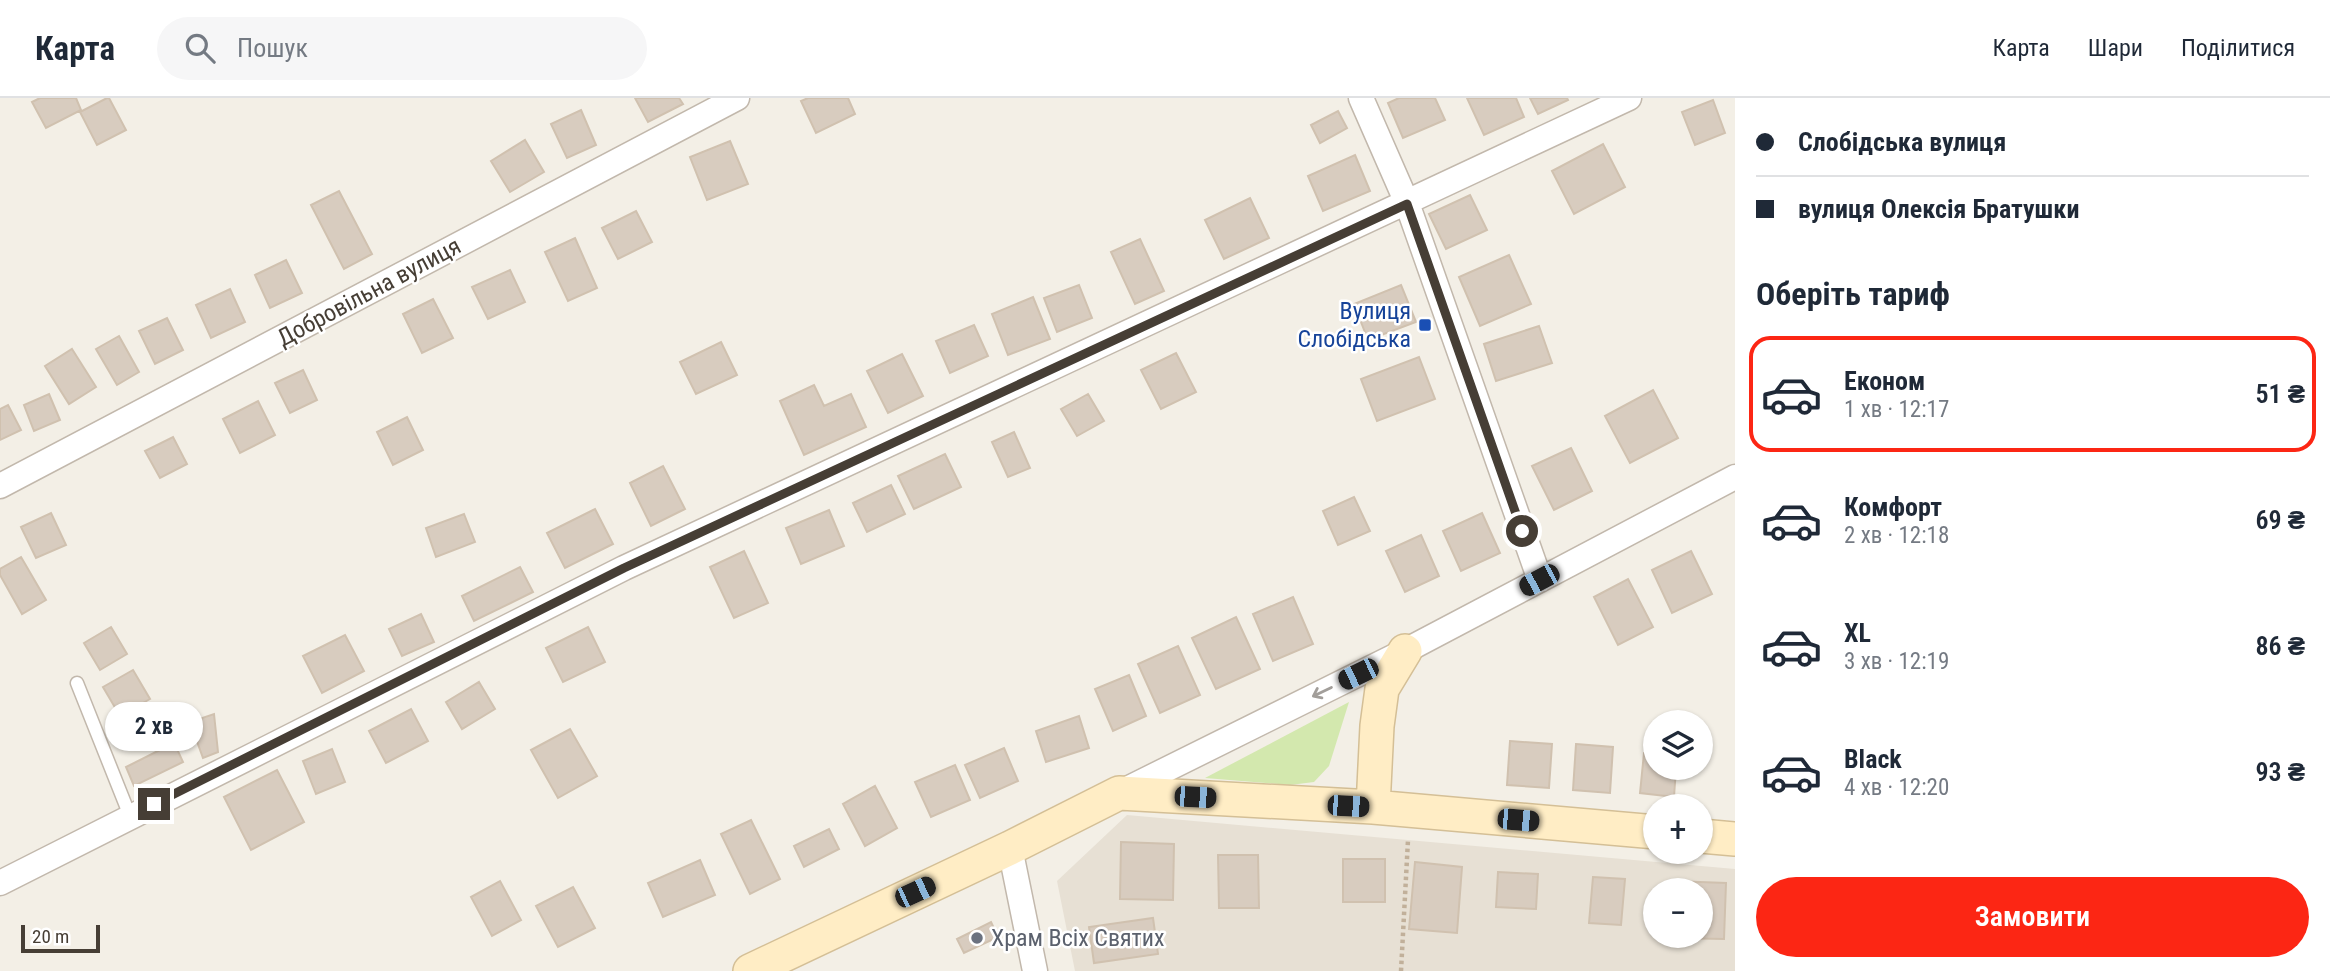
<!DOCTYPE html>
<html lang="uk">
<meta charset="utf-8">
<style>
:root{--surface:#fff;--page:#f6f6f7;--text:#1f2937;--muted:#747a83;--line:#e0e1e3;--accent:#fc2614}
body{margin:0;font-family:"Roboto Condensed",sans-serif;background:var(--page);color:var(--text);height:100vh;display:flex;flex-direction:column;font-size:26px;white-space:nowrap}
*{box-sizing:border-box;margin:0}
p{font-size:23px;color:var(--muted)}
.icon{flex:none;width:38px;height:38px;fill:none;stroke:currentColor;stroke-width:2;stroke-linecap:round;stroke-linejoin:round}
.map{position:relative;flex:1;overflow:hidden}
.sheet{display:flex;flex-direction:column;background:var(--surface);width:595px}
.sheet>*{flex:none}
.guide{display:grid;align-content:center;height:154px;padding:0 21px;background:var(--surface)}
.tools{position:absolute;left:1643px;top:612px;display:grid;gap:14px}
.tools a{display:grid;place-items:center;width:70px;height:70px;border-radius:50%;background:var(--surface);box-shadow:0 2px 5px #0004;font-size:35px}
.scale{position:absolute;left:21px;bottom:18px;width:79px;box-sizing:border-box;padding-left:7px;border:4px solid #463e35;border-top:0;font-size:19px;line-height:24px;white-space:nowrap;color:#463e35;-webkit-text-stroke:5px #fff;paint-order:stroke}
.end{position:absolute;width:32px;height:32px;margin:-16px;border:9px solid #463e35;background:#fff;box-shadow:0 0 0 4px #fff}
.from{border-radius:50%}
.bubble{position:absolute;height:49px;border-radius:24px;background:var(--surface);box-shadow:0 2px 5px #0004;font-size:23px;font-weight:600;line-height:49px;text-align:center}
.car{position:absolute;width:21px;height:42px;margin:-21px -10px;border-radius:9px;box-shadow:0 0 5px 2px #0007;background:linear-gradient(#222 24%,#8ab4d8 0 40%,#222 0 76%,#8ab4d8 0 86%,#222 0)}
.guide b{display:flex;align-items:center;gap:24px;height:66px;font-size:26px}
.guide b+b{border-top:2px solid var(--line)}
.guide i{width:18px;height:18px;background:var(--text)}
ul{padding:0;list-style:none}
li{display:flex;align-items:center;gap:21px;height:116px;margin:0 14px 10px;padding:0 7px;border:4px solid transparent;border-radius:21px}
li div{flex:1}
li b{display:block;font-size:26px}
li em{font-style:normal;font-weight:600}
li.active{border-color:var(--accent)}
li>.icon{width:63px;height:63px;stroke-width:1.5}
h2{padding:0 21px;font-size:32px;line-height:84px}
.primary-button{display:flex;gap:14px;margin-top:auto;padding:14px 21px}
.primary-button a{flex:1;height:80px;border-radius:42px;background:var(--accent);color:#fff;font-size:28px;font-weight:600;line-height:80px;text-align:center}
header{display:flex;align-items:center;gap:42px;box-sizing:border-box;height:98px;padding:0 35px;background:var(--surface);border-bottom:2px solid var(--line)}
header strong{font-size:33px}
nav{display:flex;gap:38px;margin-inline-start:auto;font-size:24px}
.search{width:490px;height:63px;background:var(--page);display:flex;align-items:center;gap:18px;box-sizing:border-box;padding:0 24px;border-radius:38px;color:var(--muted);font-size:26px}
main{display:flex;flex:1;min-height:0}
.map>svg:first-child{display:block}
.residential{fill:#e7e0d4;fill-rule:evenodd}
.green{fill:#d3e8ae}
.building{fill:#d8ccbf;stroke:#d0c1af;stroke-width:2}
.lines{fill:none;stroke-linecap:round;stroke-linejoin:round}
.lane-casing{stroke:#c2b8ac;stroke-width:15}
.street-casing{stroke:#c2b8ac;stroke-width:27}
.secondary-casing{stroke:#d4bf96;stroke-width:36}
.path{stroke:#c1b09a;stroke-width:4.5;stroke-dasharray:3.5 3.5;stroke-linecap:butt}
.lane{stroke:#fff;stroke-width:12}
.street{stroke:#fff;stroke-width:24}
.secondary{stroke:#ffedc5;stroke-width:33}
.oneway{stroke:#a29e9a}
.route{stroke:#463e35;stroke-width:9}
.transit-dot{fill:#1a4fb4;stroke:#fff;stroke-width:2.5}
.worship-dot{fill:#6b7280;stroke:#fff;stroke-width:2.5}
.labels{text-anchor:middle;stroke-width:5;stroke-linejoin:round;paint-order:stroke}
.street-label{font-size:24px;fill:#463e35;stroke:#fff}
.transit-label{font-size:24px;fill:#164399;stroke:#fff;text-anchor:end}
.worship-label{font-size:24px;fill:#5b616d;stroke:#fff;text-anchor:start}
</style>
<header>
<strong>Карта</strong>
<div class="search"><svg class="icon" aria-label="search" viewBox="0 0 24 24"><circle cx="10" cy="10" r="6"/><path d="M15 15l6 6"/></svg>Пошук</div>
<nav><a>Карта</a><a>Шари</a><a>Поділитися</a></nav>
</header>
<main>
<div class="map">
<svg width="1735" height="873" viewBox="0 0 1735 873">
<rect width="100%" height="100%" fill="#f3efe6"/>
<!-- residential -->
<path class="residential" d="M 1127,717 L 1735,771 L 1735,873 L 1075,873 L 1057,783 ZM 1656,793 L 1701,793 L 1701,838 L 1656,838 Z"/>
<!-- green -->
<path class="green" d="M 1349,604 L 1329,668 L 1314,684 L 1290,687 L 1205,680 Z"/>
<!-- building -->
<path class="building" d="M 40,0 L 76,0 L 81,12 L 46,30 L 32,4 Z
M 107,0 L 109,0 L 126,32 L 97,47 L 80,14 Z
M 635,0 L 679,0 L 683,6 L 648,24 Z
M 808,0 L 848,0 L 855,16 L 816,35 L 801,3 Z
M 1399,0 L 1435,0 L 1445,22 L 1403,40 L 1388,5 Z
M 1467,0 L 1516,0 L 1524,19 L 1484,37 Z
M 1530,0 L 1567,0 L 1568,2 L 1538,16 Z
M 1713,2 L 1725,35 L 1695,47 L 1682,14 Z
M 581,12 L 596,47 L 567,60 L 551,26 Z
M 1338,13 L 1347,30 L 1320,45 L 1311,27 Z
M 525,42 L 544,74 L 510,94 L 491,63 Z
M 730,43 L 748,86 L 707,102 L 690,59 Z
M 1603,46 L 1625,89 L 1574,116 L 1552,73 Z
M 1355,57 L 1370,93 L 1323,113 L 1308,78 Z
M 339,93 L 372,156 L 344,171 L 311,107 Z
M 1470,97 L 1487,132 L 1446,151 L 1429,116 Z
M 1250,100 L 1269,140 L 1224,161 L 1205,122 Z
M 636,113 L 652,144 L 618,161 L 602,130 Z
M 575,140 L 597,190 L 568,203 L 545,154 Z
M 1140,141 L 1164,193 L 1135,206 L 1111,154 Z
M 1509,157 L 1531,206 L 1480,228 L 1459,179 Z
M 286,162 L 302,195 L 270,210 L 255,177 Z
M 510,172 L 525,204 L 488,221 L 472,189 Z
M 1079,187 L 1092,220 L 1057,234 L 1044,200 Z
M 1401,187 L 1416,224 L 1368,242 L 1354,206 Z
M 230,191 L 245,224 L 211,240 L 196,207 Z
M 1033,199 L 1050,241 L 1008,257 L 992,216 Z
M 433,201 L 453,240 L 422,255 L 403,216 Z
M 167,220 L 183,252 L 155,266 L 139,233 Z
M 974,227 L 988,258 L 950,275 L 936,243 Z
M 1539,228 L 1552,265 L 1496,283 L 1484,246 Z
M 119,238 L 139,274 L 117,287 L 96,251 Z
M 721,244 L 737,277 L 696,296 L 680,264 Z
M 72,251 L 96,289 L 69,306 L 45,268 Z
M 1176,255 L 1196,294 L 1161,311 L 1141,272 Z
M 902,256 L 923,298 L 888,315 L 867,273 Z
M 1419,259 L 1435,301 L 1377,323 L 1361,281 Z
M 303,272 L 317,302 L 290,315 L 275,285 Z
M 814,287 L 824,308 L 851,296 L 866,329 L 804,357 L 780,303 Z
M 1653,292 L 1678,340 L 1630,365 L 1605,318 Z
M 49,296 L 60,322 L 34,333 L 24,307 Z
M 1088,296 L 1104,323 L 1077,338 L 1061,311 Z
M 258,303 L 275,337 L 240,355 L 223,321 Z
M 8,307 L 21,332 L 0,342 L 0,311 Z
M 407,319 L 423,352 L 393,367 L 377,334 Z
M 1014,334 L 1030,370 L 1008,379 L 992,344 Z
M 173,339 L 187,366 L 160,380 L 145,353 Z
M 1571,350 L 1592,393 L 1554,412 L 1532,368 Z
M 945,356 L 961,389 L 914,411 L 898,378 Z
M 663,368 L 685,411 L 651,428 L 630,385 Z
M 891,387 L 905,416 L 867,434 L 853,405 Z
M 1354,399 L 1370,433 L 1338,447 L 1323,413 Z
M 595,411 L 613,446 L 565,470 L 547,435 Z
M 829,412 L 844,448 L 801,466 L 786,430 Z
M 51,415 L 66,447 L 36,460 L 21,429 Z
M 1482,415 L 1500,455 L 1461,473 L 1443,433 Z
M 464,416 L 475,444 L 436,459 L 426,430 Z
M 1421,437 L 1439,478 L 1405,494 L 1386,453 Z
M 744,453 L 768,505 L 734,520 L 710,469 Z
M 1691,453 L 1712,496 L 1672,515 L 1652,472 Z
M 21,459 L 46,502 L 22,516 L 0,477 L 0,471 Z
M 520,469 L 533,494 L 474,523 L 462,498 Z
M 1628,481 L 1653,529 L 1618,547 L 1594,499 Z
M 1293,499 L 1313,546 L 1273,563 L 1253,516 Z
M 421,516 L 434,544 L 402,558 L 389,531 Z
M 1236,519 L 1260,571 L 1216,591 L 1192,540 Z
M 111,529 L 127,556 L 100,572 L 84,545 Z
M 588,529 L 605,564 L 563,584 L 546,550 Z
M 345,537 L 364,573 L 322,595 L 303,558 Z
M 1178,548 L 1200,597 L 1160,615 L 1138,566 Z
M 133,572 L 150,601 L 120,618 L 103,589 Z
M 1129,577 L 1146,618 L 1113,633 L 1095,591 Z
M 479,584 L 495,611 L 462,631 L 446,604 Z
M 411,611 L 428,643 L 386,665 L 369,633 Z
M 214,616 L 218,654 L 203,660 L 190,624 Z
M 1079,618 L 1089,650 L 1046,664 L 1036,633 Z
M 165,625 L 183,664 L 134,688 L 126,669 L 160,652 L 150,632 Z
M 570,631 L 597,678 L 558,700 L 531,652 Z
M 1510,643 L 1552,646 L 1549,690 L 1507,687 Z
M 1576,646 L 1613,649 L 1610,695 L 1573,692 Z
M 1004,650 L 1018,683 L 980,700 L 965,667 Z
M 332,651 L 345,684 L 316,696 L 303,663 Z
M 1644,655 L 1656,656 L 1656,670 L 1676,670 L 1674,699 L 1640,695 Z
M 955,667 L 970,702 L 931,719 L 915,684 Z
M 277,672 L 304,724 L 251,752 L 224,699 Z
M 875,688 L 897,730 L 865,748 L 843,706 Z
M 751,722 L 780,781 L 750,796 L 721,736 Z
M 829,731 L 839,751 L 804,769 L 794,748 Z
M 1121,744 L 1174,746 L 1173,802 L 1120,801 Z
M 1218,757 L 1258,757 L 1259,810 L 1219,810 Z
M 1343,761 L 1385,761 L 1385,804 L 1343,804 Z
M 700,762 L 715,797 L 663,819 L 648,785 Z
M 1415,764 L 1462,769 L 1457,835 L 1409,831 Z
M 1498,774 L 1538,776 L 1536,811 L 1496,809 Z
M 1593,779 L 1625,781 L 1621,827 L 1589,825 Z
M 500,783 L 521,822 L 492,838 L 471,799 Z
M 1673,783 L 1726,785 L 1724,841 L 1672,840 L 1672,838 L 1701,838 L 1701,793 L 1673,793 Z
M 573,789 L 595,830 L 558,849 L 536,808 Z
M 1153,820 L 1158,856 L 1094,865 L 1089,829 Z
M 991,824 L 998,839 L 964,855 L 957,841 Z"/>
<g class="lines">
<!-- lane casing -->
<g class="lane-casing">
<path id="lane" d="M 77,585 L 130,718"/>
</g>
<!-- street casing -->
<g class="street-casing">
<path id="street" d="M 1361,0 L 1407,105 L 1540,482
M 0,388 L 737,0
M 1119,695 L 1405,553 L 1735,379
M 1010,750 L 1035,873
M 0,785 L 624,470 L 1629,0"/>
</g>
<!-- secondary casing -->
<g class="secondary-casing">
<path id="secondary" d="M 1373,709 L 1377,628 L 1382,591 L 1405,553
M 1701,738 L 1735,741
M 750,873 L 1010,750 L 1119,695 L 1373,709 L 1656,734"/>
</g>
<!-- path -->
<path class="path" d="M 1401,873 L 1408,742"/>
<!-- lane -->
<use href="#lane" class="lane"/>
<!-- street -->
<use href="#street" class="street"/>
<!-- secondary -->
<use href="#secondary" class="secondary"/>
</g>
<!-- one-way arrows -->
<defs><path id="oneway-shaft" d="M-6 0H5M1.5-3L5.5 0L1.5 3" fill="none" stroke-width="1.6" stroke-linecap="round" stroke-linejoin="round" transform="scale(1.75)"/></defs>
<use class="oneway" href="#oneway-shaft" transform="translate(1322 594) rotate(154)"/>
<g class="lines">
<!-- route -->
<path class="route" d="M 154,706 L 624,470 L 1407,106 L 1522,433"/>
</g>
<!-- markers -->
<rect class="transit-dot" x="1418" y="220" width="14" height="14" rx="3.5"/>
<circle class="worship-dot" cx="977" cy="840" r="7"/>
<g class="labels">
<!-- street labels -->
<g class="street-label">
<text transform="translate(369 194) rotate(-28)" y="8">Добровільна вулиця</text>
</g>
<!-- transit labels -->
<g class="transit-label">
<text x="1411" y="221">Вулиця<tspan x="1411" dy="28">Слобідська</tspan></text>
</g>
<!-- worship labels -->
<g class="worship-label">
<text x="991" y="848">Храм Всіх Святих</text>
</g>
</g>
</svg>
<div class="tools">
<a><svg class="icon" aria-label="layers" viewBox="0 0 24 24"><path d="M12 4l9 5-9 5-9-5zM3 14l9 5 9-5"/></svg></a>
<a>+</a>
<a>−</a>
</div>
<div class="scale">20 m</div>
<i class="end from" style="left:1522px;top:433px"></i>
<i class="end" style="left:154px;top:706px"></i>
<div class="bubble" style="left:105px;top:604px;width:98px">2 хв</div>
<i class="car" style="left:1539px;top:482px;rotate:242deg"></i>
<i class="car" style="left:1358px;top:576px;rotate:244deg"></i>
<i class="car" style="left:1195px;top:699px;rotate:93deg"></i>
<i class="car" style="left:1348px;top:708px;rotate:93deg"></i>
<i class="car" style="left:1518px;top:722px;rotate:95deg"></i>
<i class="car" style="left:915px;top:794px;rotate:65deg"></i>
</div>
<section class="sheet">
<div class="guide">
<b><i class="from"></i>Слобідська вулиця</b>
<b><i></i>вулиця Олексія Братушки</b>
</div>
<h2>Оберіть тариф</h2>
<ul>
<li class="active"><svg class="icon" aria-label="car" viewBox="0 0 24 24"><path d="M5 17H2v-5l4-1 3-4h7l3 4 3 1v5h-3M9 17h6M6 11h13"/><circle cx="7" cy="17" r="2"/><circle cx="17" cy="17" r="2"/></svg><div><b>Економ</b><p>1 хв · 12:17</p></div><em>51 ₴</em></li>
<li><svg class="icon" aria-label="car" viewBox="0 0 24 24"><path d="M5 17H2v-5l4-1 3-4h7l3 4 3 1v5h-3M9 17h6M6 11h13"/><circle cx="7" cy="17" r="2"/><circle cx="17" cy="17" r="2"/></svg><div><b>Комфорт</b><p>2 хв · 12:18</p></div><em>69 ₴</em></li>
<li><svg class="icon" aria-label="car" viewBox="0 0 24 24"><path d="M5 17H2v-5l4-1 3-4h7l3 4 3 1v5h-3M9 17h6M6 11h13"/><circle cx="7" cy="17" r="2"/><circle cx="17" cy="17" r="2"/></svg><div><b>XL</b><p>3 хв · 12:19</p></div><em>86 ₴</em></li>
<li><svg class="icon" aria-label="car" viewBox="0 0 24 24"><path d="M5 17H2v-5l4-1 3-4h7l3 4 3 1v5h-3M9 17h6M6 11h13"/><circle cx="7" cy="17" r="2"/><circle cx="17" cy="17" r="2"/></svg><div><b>Black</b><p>4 хв · 12:20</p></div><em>93 ₴</em></li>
</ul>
<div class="primary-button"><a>Замовити</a></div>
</section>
</main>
